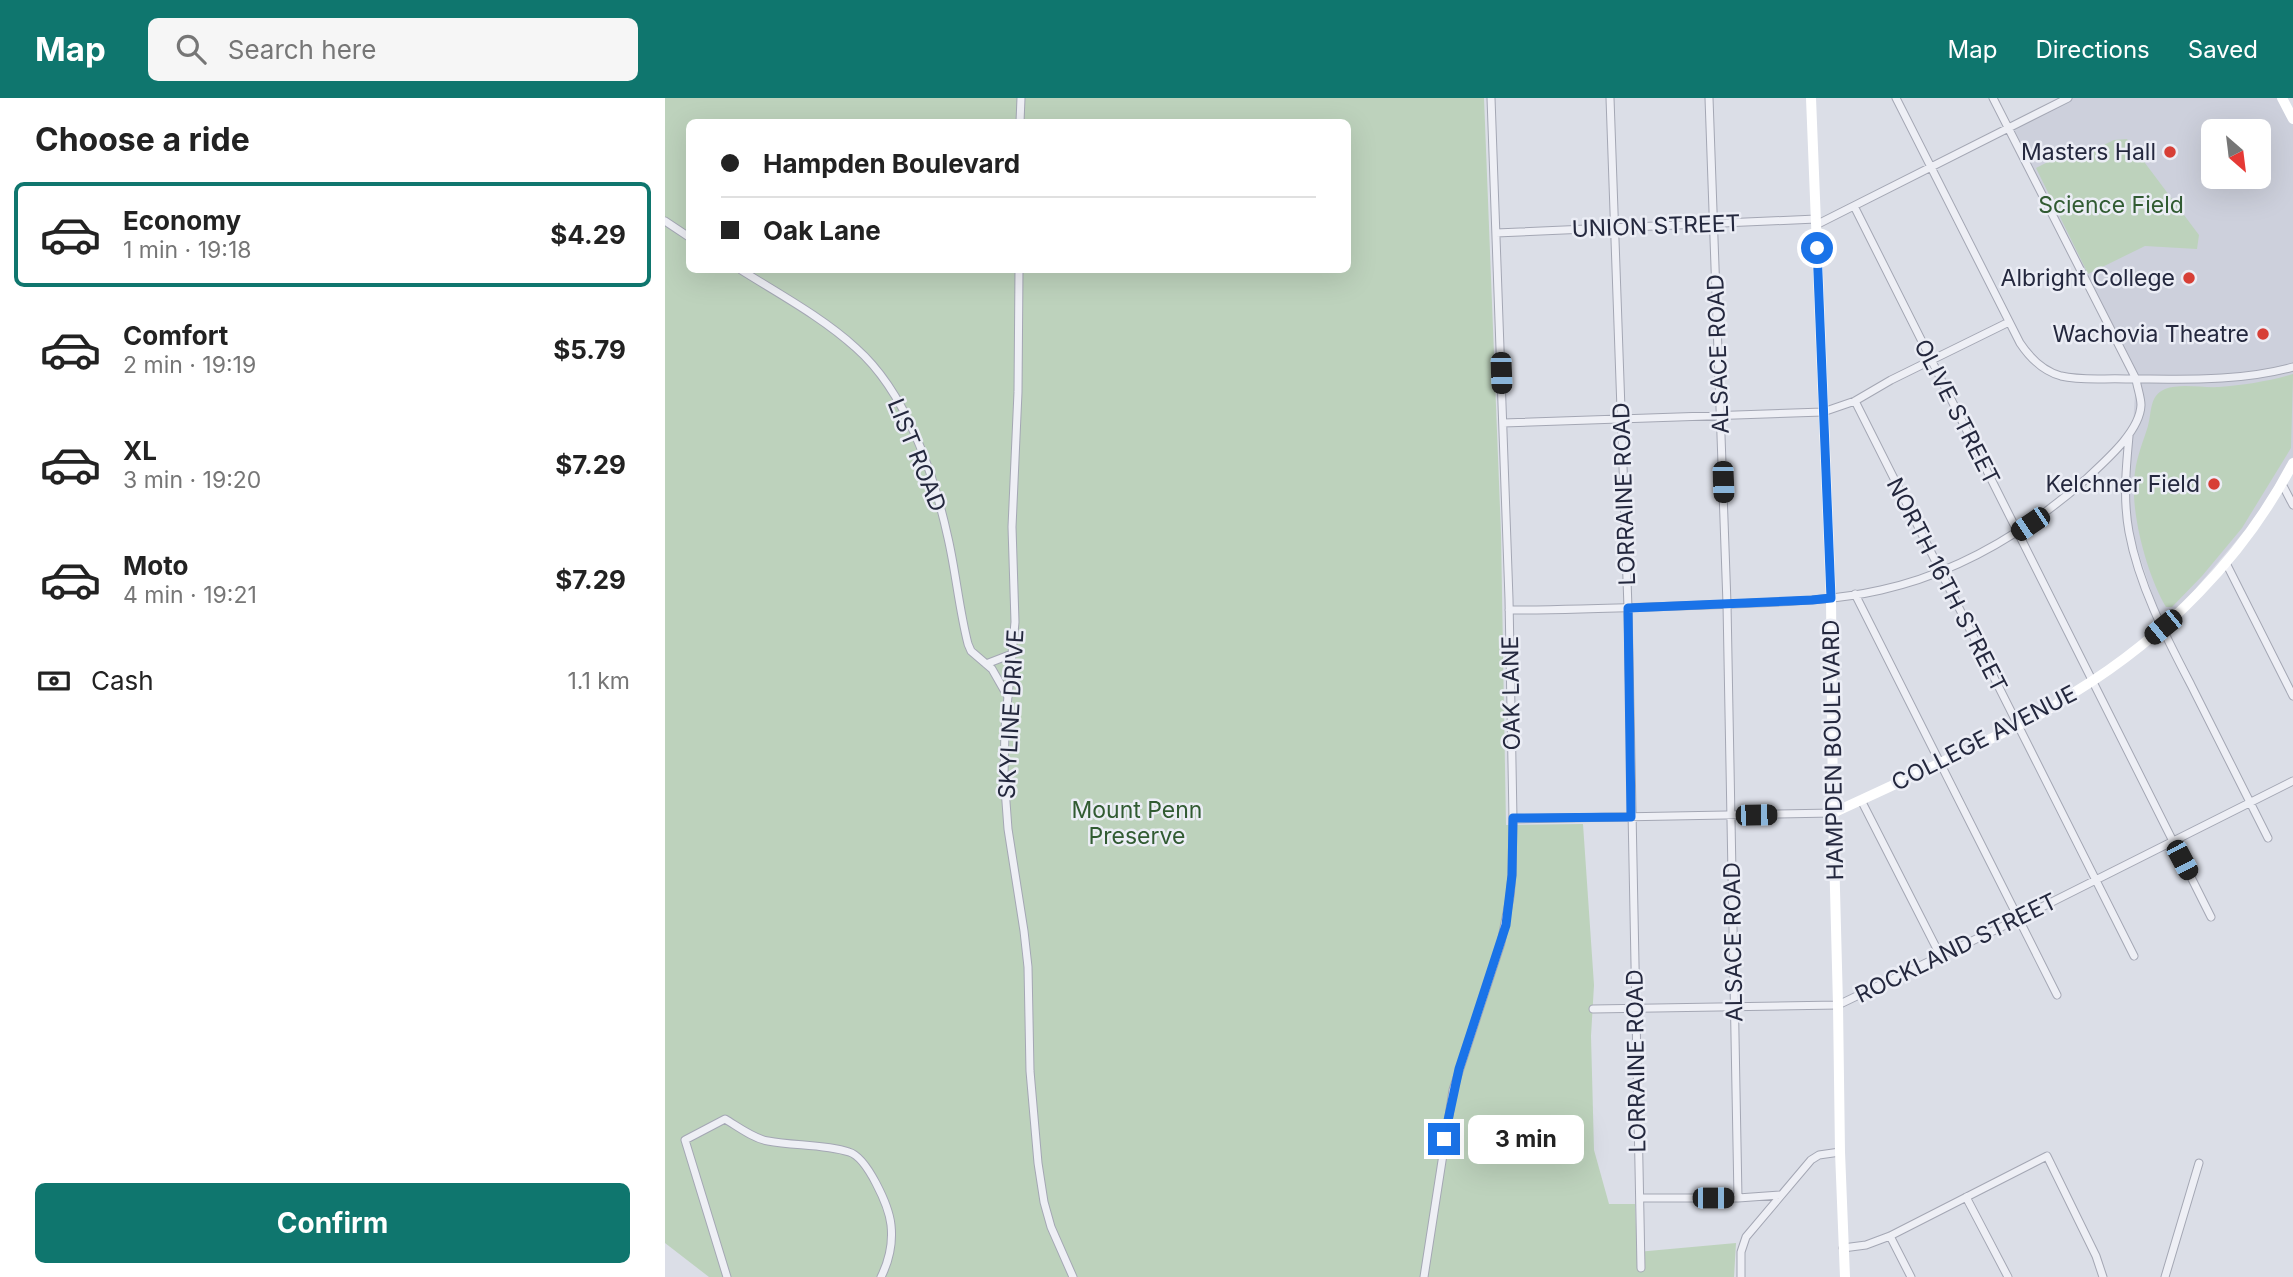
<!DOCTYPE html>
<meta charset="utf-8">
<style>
:root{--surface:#fff;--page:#f6f6f6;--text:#222;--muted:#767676;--line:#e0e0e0;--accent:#0f766e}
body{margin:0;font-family:Inter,sans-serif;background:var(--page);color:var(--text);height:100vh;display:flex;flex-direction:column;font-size:26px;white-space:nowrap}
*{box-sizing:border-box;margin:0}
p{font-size:23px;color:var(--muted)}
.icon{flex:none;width:38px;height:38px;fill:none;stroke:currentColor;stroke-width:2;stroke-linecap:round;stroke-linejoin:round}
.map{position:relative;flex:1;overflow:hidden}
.drawer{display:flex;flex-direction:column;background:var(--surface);width:665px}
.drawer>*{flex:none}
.top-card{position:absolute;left:21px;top:21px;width:665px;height:154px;border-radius:10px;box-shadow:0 7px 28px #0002;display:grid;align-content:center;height:154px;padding:0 35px;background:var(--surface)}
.needle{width:46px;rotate:152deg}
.fabs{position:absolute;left:1536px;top:21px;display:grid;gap:14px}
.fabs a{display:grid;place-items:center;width:70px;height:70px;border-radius:10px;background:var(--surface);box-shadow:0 7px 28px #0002;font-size:35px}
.end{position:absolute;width:32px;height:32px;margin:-16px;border:9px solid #1a73e8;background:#fff;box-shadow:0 0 0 4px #fff}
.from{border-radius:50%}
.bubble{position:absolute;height:49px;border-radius:10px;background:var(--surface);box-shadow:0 7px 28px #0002;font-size:23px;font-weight:700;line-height:49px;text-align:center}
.car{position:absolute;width:21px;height:42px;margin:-21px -10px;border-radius:9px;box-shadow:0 0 5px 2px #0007;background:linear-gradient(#222 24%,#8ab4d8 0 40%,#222 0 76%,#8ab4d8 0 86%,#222 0)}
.top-card b{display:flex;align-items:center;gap:24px;height:66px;font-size:26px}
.top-card b+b{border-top:2px solid var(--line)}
.top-card i{width:18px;height:18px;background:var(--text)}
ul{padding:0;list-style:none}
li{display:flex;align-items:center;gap:21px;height:105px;margin:0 14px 10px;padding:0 21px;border:4px solid transparent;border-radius:10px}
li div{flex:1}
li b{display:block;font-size:26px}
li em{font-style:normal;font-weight:700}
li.selected{border-color:var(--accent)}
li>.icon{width:63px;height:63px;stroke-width:1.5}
h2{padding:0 35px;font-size:32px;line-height:84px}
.pay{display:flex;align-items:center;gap:18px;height:77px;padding:0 35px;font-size:26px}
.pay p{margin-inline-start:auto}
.cta{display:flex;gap:14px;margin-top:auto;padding:14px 35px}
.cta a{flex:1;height:80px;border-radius:10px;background:var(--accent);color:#fff;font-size:28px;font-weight:700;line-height:80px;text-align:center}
header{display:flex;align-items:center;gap:42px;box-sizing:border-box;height:98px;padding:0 35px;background:var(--accent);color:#fff}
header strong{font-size:33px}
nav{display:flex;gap:38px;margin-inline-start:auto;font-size:24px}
.search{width:490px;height:63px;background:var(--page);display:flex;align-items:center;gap:18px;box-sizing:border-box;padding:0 24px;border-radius:10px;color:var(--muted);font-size:26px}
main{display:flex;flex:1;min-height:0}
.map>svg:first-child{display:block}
.built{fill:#cdd0dc;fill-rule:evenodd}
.green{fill:#bdd2bc;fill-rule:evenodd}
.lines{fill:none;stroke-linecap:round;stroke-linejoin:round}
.street-casing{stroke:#a4a7b4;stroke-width:9}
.street{stroke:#eeeff5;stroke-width:7}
.secondary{stroke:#fff;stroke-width:10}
.route{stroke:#1a73e8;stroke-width:9}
.poi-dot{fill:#d73f36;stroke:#ebedf5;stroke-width:2.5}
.labels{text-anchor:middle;stroke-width:5;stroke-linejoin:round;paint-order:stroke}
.poi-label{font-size:23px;fill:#24283e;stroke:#ebedf5;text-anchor:end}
.park-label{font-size:23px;fill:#315b32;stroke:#ebedf5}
.street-label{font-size:23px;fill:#24283e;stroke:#ebedf5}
</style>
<header>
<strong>Map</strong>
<div class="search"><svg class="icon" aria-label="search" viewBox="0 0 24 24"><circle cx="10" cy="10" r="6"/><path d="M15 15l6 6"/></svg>Search here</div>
<nav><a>Map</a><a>Directions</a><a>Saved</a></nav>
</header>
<main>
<section class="drawer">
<h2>Choose a ride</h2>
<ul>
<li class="selected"><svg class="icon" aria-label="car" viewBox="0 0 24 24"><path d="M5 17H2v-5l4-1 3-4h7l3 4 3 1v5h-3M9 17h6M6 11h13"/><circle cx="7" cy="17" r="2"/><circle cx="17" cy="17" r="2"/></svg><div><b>Economy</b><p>1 min · 19:18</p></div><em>$4.29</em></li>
<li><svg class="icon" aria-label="car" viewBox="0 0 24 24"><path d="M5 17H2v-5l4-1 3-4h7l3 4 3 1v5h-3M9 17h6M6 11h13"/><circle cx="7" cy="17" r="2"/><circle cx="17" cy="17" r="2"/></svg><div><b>Comfort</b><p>2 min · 19:19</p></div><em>$5.79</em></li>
<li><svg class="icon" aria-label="car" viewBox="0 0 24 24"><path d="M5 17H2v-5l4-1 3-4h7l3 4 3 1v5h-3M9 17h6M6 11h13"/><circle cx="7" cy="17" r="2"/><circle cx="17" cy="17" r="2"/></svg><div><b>XL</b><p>3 min · 19:20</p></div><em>$7.29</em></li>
<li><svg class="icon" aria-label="car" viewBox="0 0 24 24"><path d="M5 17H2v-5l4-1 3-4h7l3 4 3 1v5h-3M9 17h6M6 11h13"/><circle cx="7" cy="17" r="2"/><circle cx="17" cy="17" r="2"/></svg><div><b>Moto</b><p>4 min · 19:21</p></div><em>$7.29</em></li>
</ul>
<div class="pay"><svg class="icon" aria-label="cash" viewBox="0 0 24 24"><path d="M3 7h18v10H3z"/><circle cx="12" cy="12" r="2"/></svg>Cash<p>1.1 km</p></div>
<div class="cta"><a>Confirm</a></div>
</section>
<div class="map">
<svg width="1628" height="1179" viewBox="0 0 1628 1179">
<rect width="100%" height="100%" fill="#dbdee7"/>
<!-- built -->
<path class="built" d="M 1403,0 L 1617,0 L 1628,21 L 1628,359 L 1588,423 L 1498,529 L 1462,420 L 1471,281 L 1343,30 ZM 1549,33 L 1594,33 L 1594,79 L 1549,79 Z"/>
<!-- green -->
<path class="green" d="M 0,0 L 819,0 L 836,436 L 841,727 L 918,726 L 929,887 L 926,938 L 929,1052 L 944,1106 L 970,1106 L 972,1154 L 1071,1145 L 1069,1179 L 44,1179 L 0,1145 ZM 24,24 L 682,24 L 682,172 L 24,172 Z
M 1462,41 L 1534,137 L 1532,151 L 1480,148 L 1423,176 L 1371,70 L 1416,47 L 1422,55 L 1449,42 Z
M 1628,276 L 1626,350 L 1577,430 L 1537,478 L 1507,509 L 1501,509 C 1482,477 1464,412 1470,374 C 1472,358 1478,344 1483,328 C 1487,314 1484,298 1500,291 C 1515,285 1537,290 1554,289 C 1579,287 1604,283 1628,276 Z"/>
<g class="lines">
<!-- street casing -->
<g class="street-casing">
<path id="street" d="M 945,0 L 963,510 L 976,1170
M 1044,0 L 1062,506 L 1073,1100
M 1231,0 L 1355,245 C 1365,260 1378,273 1396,278 C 1417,283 1440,280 1461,281 C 1517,281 1573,284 1628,269
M 355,24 L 356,0
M 1189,108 L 1546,819
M 0,123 L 24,139
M 1151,127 L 1403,0
M 831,135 L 1151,121
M 76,172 C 114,196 157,219 191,250 C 241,294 269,376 283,440 C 291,475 294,511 303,546 L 306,553 L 327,571 L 343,599
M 354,172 L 353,294 L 347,429 L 350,524 L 340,630 L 339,677 L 343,731 L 359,833 L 363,869 L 365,973 L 373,1065 L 379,1104 L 386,1129 L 408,1179
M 1190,303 L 1469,858
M 838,325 L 1158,314 L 1190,303 L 1226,282 L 1344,224
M 1464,338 C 1461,371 1458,401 1464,434 C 1474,488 1501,539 1526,587 C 1552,638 1577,689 1603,740
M 1617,386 L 1628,407
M 1561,465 L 1628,598
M 1190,496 L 1392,897
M 844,512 C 910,512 975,509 1041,507 C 1099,504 1159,505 1216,492 C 1292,475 1362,433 1420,382 C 1439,364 1475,334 1476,307 C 1476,299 1472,289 1471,281 L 1328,0
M 321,566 L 347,556
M 1196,702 L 1275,857
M 848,721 L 1168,715
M 928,911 L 1173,907 L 1353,821 L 1628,683
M 1301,1099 L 1343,1179
M 975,1100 L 1073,1100 L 1115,1097
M 1225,1138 L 1246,1179
M 1178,1150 L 1201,1147 L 1225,1138 L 1382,1058 L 1431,1158 L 1438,1179
M 62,1179 L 20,1042 L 60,1021 C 72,1028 89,1041 103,1043 C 129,1048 158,1046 184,1054 C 202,1059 224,1108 226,1127 C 228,1145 224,1163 216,1179
M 759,1179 L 788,992 L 836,845 L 845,799 L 847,777 L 848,721 L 844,501 L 826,0
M 1076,1179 L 1076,1154 L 1081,1139 L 1146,1062 L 1154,1057 L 1175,1054
M 1500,1179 L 1534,1065"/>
</g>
<!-- street -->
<use href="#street" class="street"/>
<!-- secondary -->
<path class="secondary" d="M 1146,0 L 1166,500 L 1168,715 L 1173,907 L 1175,1054 L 1180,1179
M 1617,0 L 1628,21
M 1168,715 C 1235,684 1303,653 1370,619 C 1384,612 1397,603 1410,594 C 1500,539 1579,459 1628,365"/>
</g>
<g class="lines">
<!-- route -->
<path class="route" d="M 779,1041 L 794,971 L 841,827 L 847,777 L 848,720 L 966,719 L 963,510 L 1147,502 L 1166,500 L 1152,150"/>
</g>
<!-- markers -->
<g class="poi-dot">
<circle cx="1505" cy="54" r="7"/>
<circle cx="1524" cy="180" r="7"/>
<circle cx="1598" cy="236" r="7"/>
<circle cx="1549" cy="386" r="7"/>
</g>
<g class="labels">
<!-- poi labels -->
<g class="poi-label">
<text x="1491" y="62">Masters Hall</text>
<text x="1510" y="188">Albright College</text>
<text x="1584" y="244">Wachovia Theatre</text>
<text x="1535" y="394">Kelchner Field</text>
</g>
<!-- park labels -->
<g class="park-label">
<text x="1446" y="115">Science Field</text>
<text x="472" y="720">Mount Penn<tspan x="472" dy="26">Preserve</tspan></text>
</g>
<!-- street labels -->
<g class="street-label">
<text transform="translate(991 128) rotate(-2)" y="8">UNION STREET</text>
<text transform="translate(1053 256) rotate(-92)" y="8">ALSACE ROAD</text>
<text transform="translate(1292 314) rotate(63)" y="8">OLIVE STREET</text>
<text transform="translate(252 357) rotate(68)" y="8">LIST ROAD</text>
<text transform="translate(959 396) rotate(-92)" y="8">LORRAINE ROAD</text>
<text transform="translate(1282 487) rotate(63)" y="8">NORTH 16TH STREET</text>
<text transform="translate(846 595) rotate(-91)" y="8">OAK LANE</text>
<text transform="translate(346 616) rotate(-87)" y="8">SKYLINE DRIVE</text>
<text transform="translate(1319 640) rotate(-27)" y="8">COLLEGE AVENUE</text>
<text transform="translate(1168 652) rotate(-91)" y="8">HAMPDEN BOULEVARD</text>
<text transform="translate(1068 844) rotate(-91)" y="8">ALSACE ROAD</text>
<text transform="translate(1291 850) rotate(-26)" y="8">ROCKLAND STREET</text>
<text transform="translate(971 963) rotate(-91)" y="8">LORRAINE ROAD</text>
</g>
</g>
</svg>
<div class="fabs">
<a><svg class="needle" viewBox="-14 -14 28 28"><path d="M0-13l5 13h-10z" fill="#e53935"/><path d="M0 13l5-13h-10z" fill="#767676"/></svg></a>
</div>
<i class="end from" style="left:1152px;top:150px"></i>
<i class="end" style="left:779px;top:1041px"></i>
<div class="bubble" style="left:803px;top:1017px;width:116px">3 min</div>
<i class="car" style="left:836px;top:275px;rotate:178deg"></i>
<i class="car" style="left:1058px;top:384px;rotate:178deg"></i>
<i class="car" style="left:1365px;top:426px;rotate:236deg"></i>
<i class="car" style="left:1498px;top:529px;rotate:231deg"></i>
<i class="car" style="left:1091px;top:717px;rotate:89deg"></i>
<i class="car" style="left:1517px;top:762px;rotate:152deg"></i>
<i class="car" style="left:1048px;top:1100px;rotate:90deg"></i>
<div class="top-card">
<b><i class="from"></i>Hampden Boulevard</b>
<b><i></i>Oak Lane</b>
</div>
</div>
</main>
